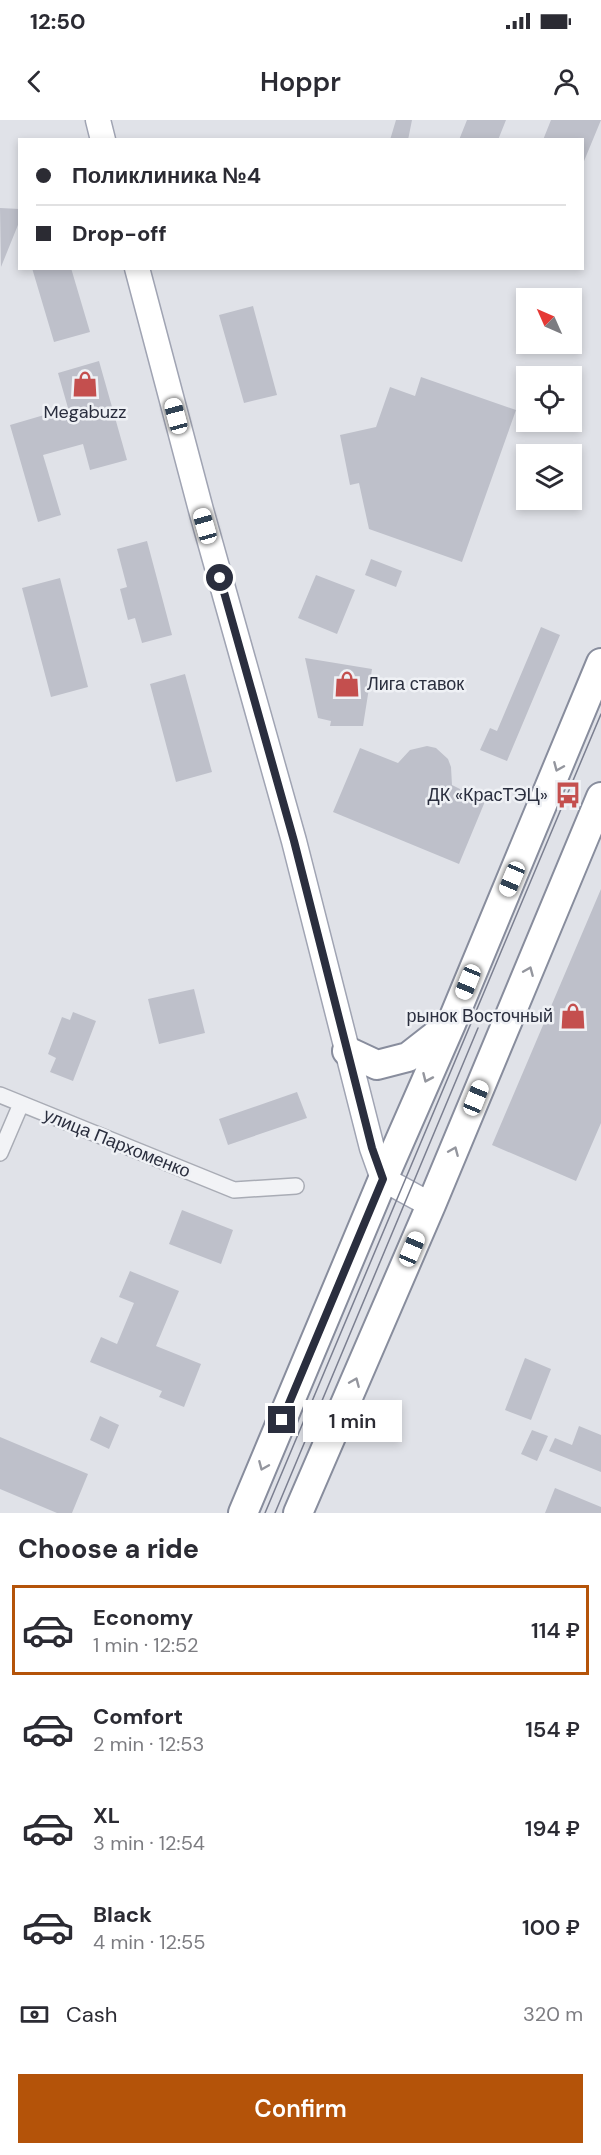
<!DOCTYPE html>
<meta charset="utf-8">
<style>
:root{--surface:#fff;--page:#f2f2f3;--text:#2b2b33;--muted:#7c7c81;--line:#e1e1e2;--accent:#b45309}
body{margin:0;font-family:"DM Sans",sans-serif;background:var(--page);color:var(--text);height:100vh;display:flex;flex-direction:column;font-size:22px;white-space:nowrap}
*{box-sizing:border-box;margin:0}
p{font-size:20px;color:var(--muted)}
.icon{flex:none;width:33px;height:33px;fill:none;stroke:currentColor;stroke-width:2;stroke-linecap:round;stroke-linejoin:round}
.map{position:relative;height:1393px;overflow:hidden}
.drawer{display:flex;flex-direction:column;background:var(--surface);flex:1}
.drawer>*{flex:none}
.banner{position:absolute;left:18px;top:18px;width:566px;height:132px;border-radius:0px;box-shadow:0 3px 9px #0003;display:grid;align-content:center;height:132px;padding:0 18px;background:var(--surface)}
.needle{width:39px;rotate:315deg}
.buttons{position:absolute;left:516px;top:168px;display:grid;gap:12px}
.buttons a{display:grid;place-items:center;width:66px;height:66px;border-radius:0px;background:var(--surface);box-shadow:0 3px 9px #0003;font-size:30px}
.end{position:absolute;width:27px;height:27px;margin:-14px;border:8px solid #2a2e3e;background:#fff;box-shadow:0 0 0 3px #fff}
.from{border-radius:50%}
.bubble{position:absolute;height:42px;border-radius:0px;background:var(--surface);box-shadow:0 3px 9px #0003;font-size:20px;font-weight:600;line-height:42px;text-align:center}
.car{position:absolute;width:18px;height:36px;margin:-18px -9px;border-radius:8px;box-shadow:0 0 4px 2px #0007;background:linear-gradient(#fff 24%,#345 0 40%,#fff 0 76%,#345 0 86%,#fff 0)}
.banner b{display:flex;align-items:center;gap:21px;height:57px;font-size:22px}
.banner b+b{border-top:2px solid var(--line)}
.banner i{width:15px;height:15px;background:var(--text)}
ul{padding:0;list-style:none}
li{display:flex;align-items:center;gap:18px;height:90px;margin:0 12px 9px;padding:0 6px;border:3px solid transparent;border-radius:0px}
li div{flex:1}
li b{display:block;font-size:22px}
li em{font-style:normal;font-weight:600}
li.current{border-color:var(--accent)}
li>.icon{width:54px;height:54px;stroke-width:1.5}
h2{padding:0 18px;font-size:27px;line-height:72px}
.pay{display:flex;align-items:center;gap:15px;height:66px;padding:0 18px;font-size:22px}
.pay p{margin-inline-start:auto}
.primary-button{display:flex;gap:12px;margin-top:auto;padding:12px 18px}
.primary-button a{flex:1;height:69px;border-radius:0px;background:var(--accent);color:#fff;font-size:24px;font-weight:600;line-height:69px;text-align:center}
.status{display:flex;justify-content:space-between;align-items:center;height:42px;padding:0 30px;background:var(--surface);direction:ltr}
.status svg{height:16px;fill:currentColor}
header{display:flex;justify-content:space-between;align-items:center;height:78px;padding:0 18px;background:var(--surface);font-size:27px;font-weight:600}
.map>svg:first-child{display:block}
.building{fill:#bec0ca}
.lines{fill:none;stroke-linecap:round;stroke-linejoin:round}
.street-casing{stroke:#a9acb5;stroke-width:18}
.primary-casing{stroke:#a0a4b3;stroke-width:27}
.highway-casing{stroke:#888d9d;stroke-width:32}
.street{stroke:#f2f3f6;stroke-width:15}
.primary{stroke:#fff;stroke-width:24}
.highway{stroke:#fff;stroke-width:28}
.tram{stroke:#7b7f90;stroke-width:1.5}
.oneway{stroke:#94969e}
.route{stroke:#2a2e3e;stroke-width:8}
.labels{text-anchor:middle;stroke-width:5;stroke-linejoin:round;paint-order:stroke}
.poi-label{font-size:18px;fill:#2a2e3e;stroke:#eff1f5;text-anchor:end}
.street-label{font-size:18px;fill:#2a2e3e;stroke:#eff1f5}
</style>
<div class="status"><b>12:50</b><svg viewBox="0 0 49 12"><path d="M0 12V9h3v3zM5 12V6h3v6zM10 12V3h3v9zM15 12V0h3v12zM26 1h20v11H26zM47 4h2v5h-2z"/></svg></div>
<header><svg class="icon" aria-label="back" viewBox="0 0 24 24"><path d="M15 5l-7 7 7 7"/></svg>Hoppr<svg class="icon" aria-label="person" viewBox="0 0 24 24"><circle cx="12" cy="8" r="4"/><path d="M4 21q1-7 8-7t8 7"/></svg></header>
<div class="map">
<svg width="601" height="1393" viewBox="0 0 601 1393">
<rect width="100%" height="100%" fill="#e0e2e8"/>
<!-- building -->
<path class="building" d="M 396,0 L 412,0 L 408,20 L 390,20 Z
M 467,0 L 506,0 L 498,20 L 459,20 Z
M 551,0 L 601,0 L 582,46 L 582,20 L 543,20 Z
M 0,88 L 20,89 L 20,100 L 1,147 Z
M 32,148 L 71,148 L 90,212 L 54,222 Z
M 253,186 L 277,275 L 244,283 L 219,195 Z
M 99,241 L 127,340 L 90,350 L 83,324 L 43,335 L 61,395 L 38,402 L 10,305 L 68,288 L 58,253 Z
M 421,257 L 516,290 L 462,442 L 369,409 L 359,363 L 350,365 L 340,315 L 376,307 L 390,267 L 415,276 Z
M 147,421 L 172,515 L 142,523 L 135,498 L 128,500 L 120,469 L 127,467 L 117,429 Z
M 371,439 L 402,451 L 396,467 L 365,455 Z
M 316,455 L 355,470 L 337,514 L 298,498 Z
M 60,458 L 88,567 L 51,577 L 22,468 Z
M 541,507 L 560,515 L 507,641 L 480,630 L 490,608 L 497,611 Z
M 305,538 L 372,549 L 363,606 L 330,606 L 331,601 L 318,598 Z
M 185,554 L 212,652 L 176,662 L 150,564 Z
M 427,626 L 436,628 L 448,639 L 451,647 L 452,665 L 460,669 L 461,673 L 463,670 L 486,679 L 459,744 L 333,692 L 360,628 L 398,643 L 410,630 Z
M 601,769 L 601,1003 L 576,1061 L 492,1025 Z
M 194,869 L 205,913 L 159,924 L 148,879 Z
M 73,892 L 96,901 L 73,961 L 50,952 L 56,938 L 48,934 L 62,897 L 70,900 Z
M 297,972 L 307,998 L 228,1025 L 219,999 Z
M 182,1090 L 233,1110 L 221,1144 L 169,1124 Z
M 130,1151 L 179,1171 L 156,1226 L 201,1244 L 184,1287 L 159,1277 L 162,1271 L 90,1242 L 101,1217 L 117,1224 L 134,1183 L 119,1177 Z
M 525,1238 L 551,1249 L 531,1300 L 505,1290 Z
M 100,1296 L 119,1305 L 109,1329 L 90,1320 Z
M 579,1306 L 601,1315 L 601,1352 L 549,1331 L 555,1318 L 572,1325 Z
M 532,1310 L 548,1316 L 537,1341 L 521,1334 Z
M 0,1317 L 88,1354 L 72,1393 L 57,1393 L 0,1369 Z
M 555,1368 L 601,1387 L 601,1393 L 545,1393 Z"/>
<g class="lines">
<!-- street casing -->
<g class="street-casing">
<path id="street" d="M 0,975 L 234,1070 L 296,1066
M 0,1033 L 21,984"/>
</g>
<!-- primary casing -->
<g class="primary-casing">
<path id="primary" d="M 98,0 L 103,20
M 137,148 L 201,390 L 294,721 L 372,1028 L 383,1059 L 431,1085"/>
</g>
<!-- highway casing -->
<g class="highway-casing">
<path id="highway" d="M 347,931 L 377,945 L 408,937 L 449,905
M 243,1393 L 383,1059 L 451,904 L 601,543
M 298,1393 L 431,1085 L 601,677"/>
</g>
<!-- street -->
<use href="#street" class="street"/>
<!-- primary -->
<use href="#primary" class="primary"/>
<!-- highway -->
<use href="#highway" class="highway"/>
<!-- tram -->
<path class="tram" d="M 265,1393 L 601,594
M 275,1393 L 478,908"/>
</g>
<!-- one-way arrows -->
<defs><path id="oneway-chevron" d="M-2-3.5L2.5 0L-2 3.5" fill="none" stroke-width="1.6" stroke-linecap="round" stroke-linejoin="round" transform="scale(1.5)"/></defs>
<g class="oneway">
<use href="#oneway-chevron" transform="translate(558 647) rotate(113)"/>
<use href="#oneway-chevron" transform="translate(529 851) rotate(-67)"/>
<use href="#oneway-chevron" transform="translate(427 958) rotate(114)"/>
<use href="#oneway-chevron" transform="translate(454 1031) rotate(-67)"/>
<use href="#oneway-chevron" transform="translate(355 1262) rotate(-67)"/>
<use href="#oneway-chevron" transform="translate(263 1346) rotate(113)"/>
</g>
<g class="lines">
<!-- route -->
<path class="route" d="M 220,458 L 294,721 L 372,1028 L 383,1059 L 282,1300"/>
</g>
<!-- icons -->
<defs>
<g id="shop-bare" transform="scale(2.07)"><path d="M-5-2.5h2.3a2.7 3.5 0 0 1 5.4 0H5L5.5 6h-11ZM-1.5-2.5h3a1.5 2.3 0 0 0-3 0Z" fill="#c44f4e" stroke="#eff1f5" stroke-width="2.5" paint-order="stroke"/></g>
<g id="bus-bare" transform="scale(2.07)"><path d="M-5-6H5V4H4V6H2V4H-2V6H-4V4H-5ZM-3.5-4V0h7V-4ZM-3.5 1.2v1.5H-2V1.2ZM2 1.2v1.5H3.5V1.2Z" fill="#c44f4e" stroke="#eff1f5" stroke-width="2.5" paint-order="stroke"/></g>
</defs>
<g fill-rule="evenodd">
<use href="#shop-bare" x="85" y="264"/>
<use href="#shop-bare" x="347" y="564"/>
<use href="#bus-bare" x="568" y="675"/>
<use href="#shop-bare" x="573" y="896"/>
</g>
<g class="labels">
<!-- poi labels -->
<g class="poi-label">
<text x="85" y="298" text-anchor="middle">Megabuzz</text>
<text x="367" y="570" text-anchor="start">Лига ставок</text>
<text x="548" y="681">ДК «КрасТЭЦ»</text>
<text x="553" y="902">рынок Восточный</text>
</g>
<!-- street labels -->
<g class="street-label">
<text transform="translate(117 1023) rotate(22)" y="6">улица Пархоменко</text>
</g>
</g>
</svg>
<div class="buttons">
<a><svg class="needle" viewBox="-14 -14 28 28"><path d="M0-13l5 13h-10z" fill="#e53935"/><path d="M0 13l5-13h-10z" fill="#7c7c81"/></svg></a>
<a><svg class="icon" aria-label="locate" viewBox="0 0 24 24"><circle cx="12" cy="12" r="6"/><path d="M12 2v4M12 18v4M2 12h4M18 12h4"/></svg></a>
<a><svg class="icon" aria-label="layers" viewBox="0 0 24 24"><path d="M12 4l9 5-9 5-9-5zM3 14l9 5 9-5"/></svg></a>
</div>
<i class="end from" style="left:220px;top:458px"></i>
<i class="end" style="left:282px;top:1300px"></i>
<div class="bubble" style="left:303px;top:1280px;width:99px">1 min</div>
<i class="car" style="left:176px;top:296px;rotate:345deg"></i>
<i class="car" style="left:205px;top:406px;rotate:344deg"></i>
<i class="car" style="left:512px;top:759px;rotate:203deg"></i>
<i class="car" style="left:468px;top:862px;rotate:202deg"></i>
<i class="car" style="left:476px;top:978px;rotate:22deg"></i>
<i class="car" style="left:412px;top:1129px;rotate:23deg"></i>
<div class="banner">
<b><i class="from"></i>Поликлиника №4</b>
<b><i></i>Drop-off</b>
</div>
</div>
<section class="drawer">
<h2>Choose a ride</h2>
<ul>
<li class="current"><svg class="icon" aria-label="car" viewBox="0 0 24 24"><path d="M5 17H2v-5l4-1 3-4h7l3 4 3 1v5h-3M9 17h6M6 11h13"/><circle cx="7" cy="17" r="2"/><circle cx="17" cy="17" r="2"/></svg><div><b>Economy</b><p>1 min · 12:52</p></div><em>114 ₽</em></li>
<li><svg class="icon" aria-label="car" viewBox="0 0 24 24"><path d="M5 17H2v-5l4-1 3-4h7l3 4 3 1v5h-3M9 17h6M6 11h13"/><circle cx="7" cy="17" r="2"/><circle cx="17" cy="17" r="2"/></svg><div><b>Comfort</b><p>2 min · 12:53</p></div><em>154 ₽</em></li>
<li><svg class="icon" aria-label="car" viewBox="0 0 24 24"><path d="M5 17H2v-5l4-1 3-4h7l3 4 3 1v5h-3M9 17h6M6 11h13"/><circle cx="7" cy="17" r="2"/><circle cx="17" cy="17" r="2"/></svg><div><b>XL</b><p>3 min · 12:54</p></div><em>194 ₽</em></li>
<li><svg class="icon" aria-label="car" viewBox="0 0 24 24"><path d="M5 17H2v-5l4-1 3-4h7l3 4 3 1v5h-3M9 17h6M6 11h13"/><circle cx="7" cy="17" r="2"/><circle cx="17" cy="17" r="2"/></svg><div><b>Black</b><p>4 min · 12:55</p></div><em>100 ₽</em></li>
</ul>
<div class="pay"><svg class="icon" aria-label="cash" viewBox="0 0 24 24"><path d="M3 7h18v10H3z"/><circle cx="12" cy="12" r="2"/></svg>Cash<p>320 m</p></div>
<div class="primary-button"><a>Confirm</a></div>
</section>
